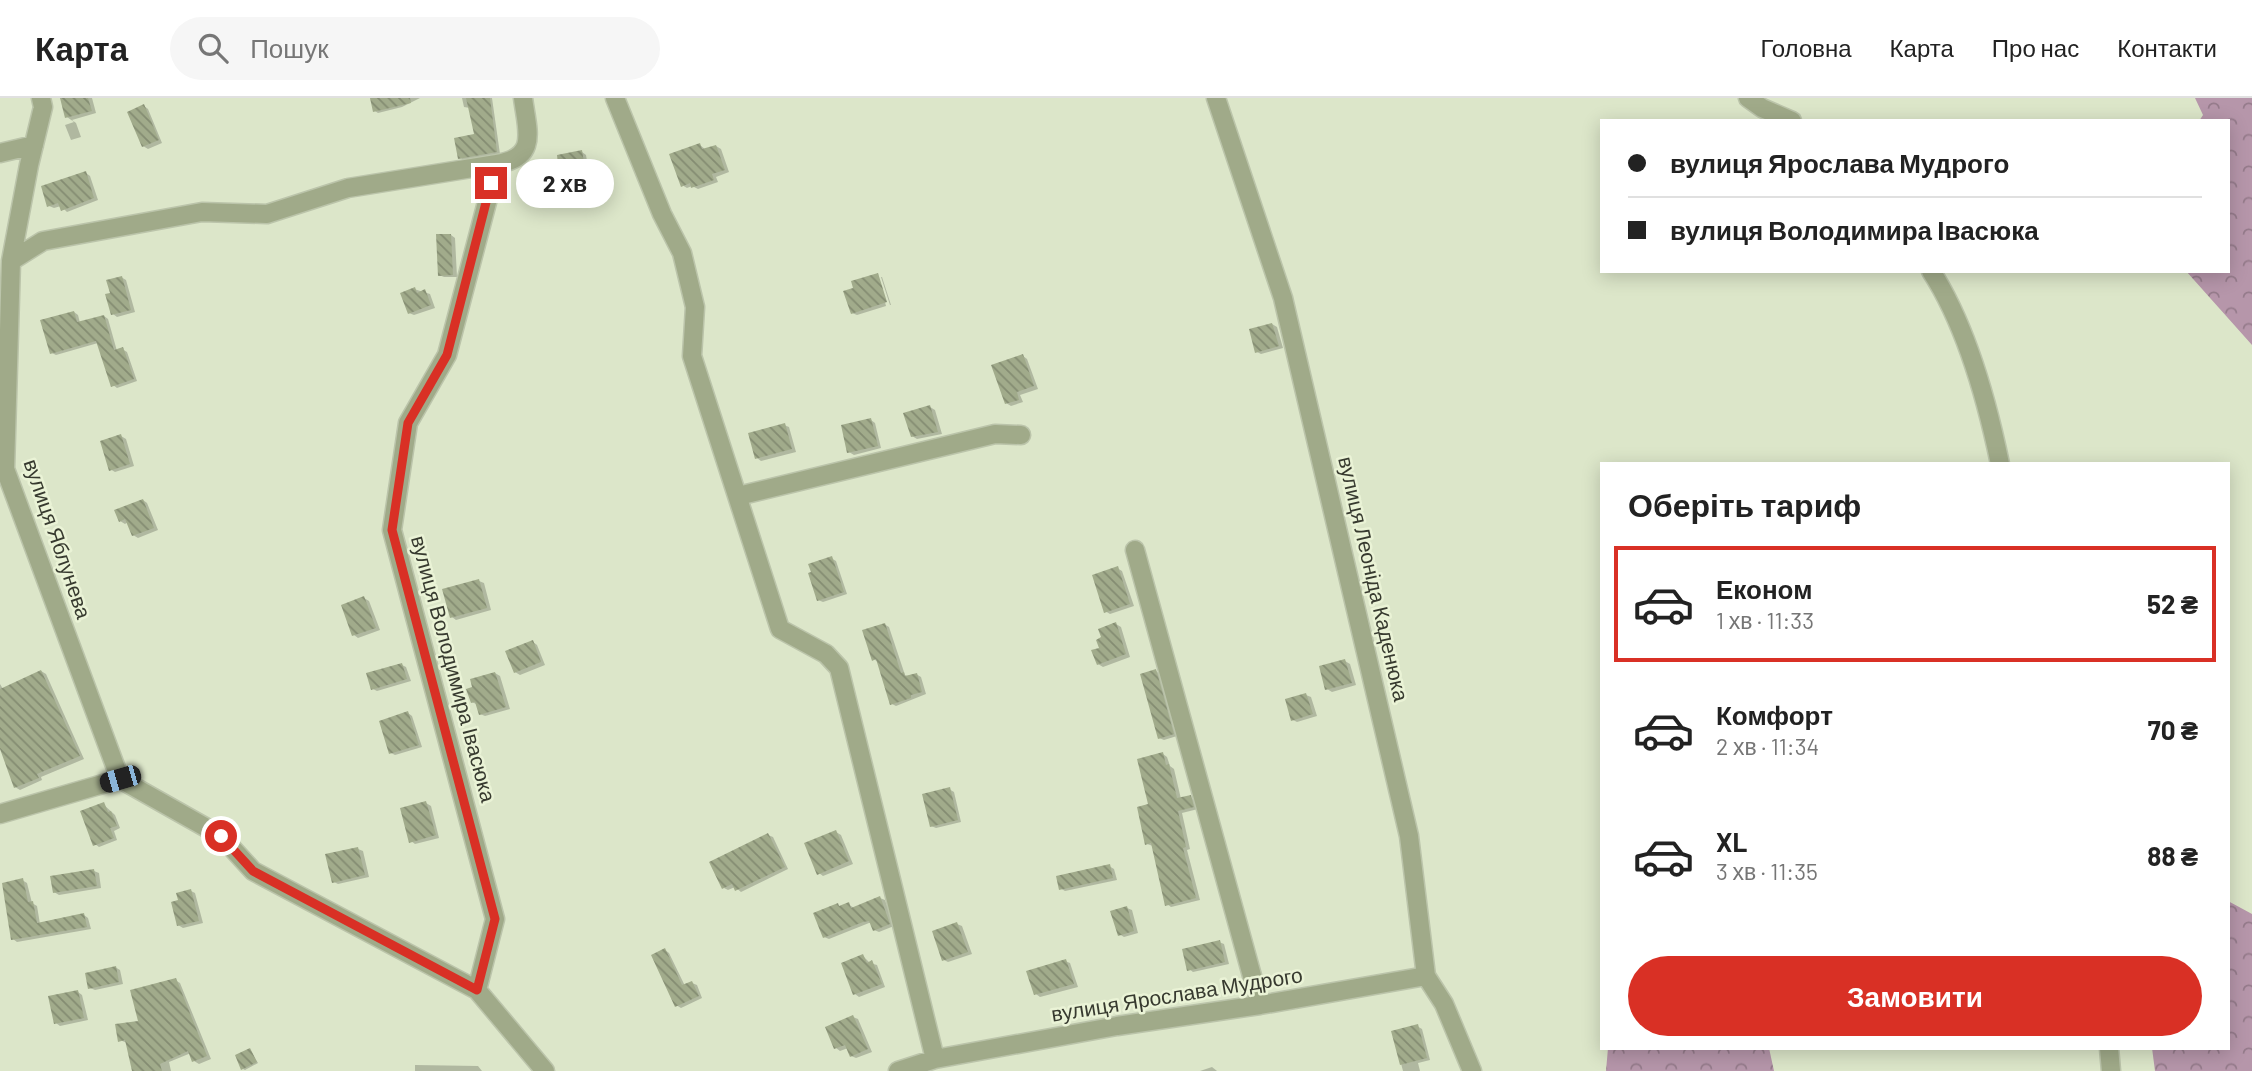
<!DOCTYPE html>
<html lang="uk">
<meta charset="utf-8">
<style>
:root{--surface:#fff;--page:#f6f6f6;--text:#222;--muted:#767676;--line:#e0e0e0;--accent:#d93025}
body{margin:0;font-family:Barlow,sans-serif;background:var(--page);color:var(--text);height:100vh;display:flex;flex-direction:column;font-size:26px;white-space:nowrap}
*{box-sizing:border-box;margin:0}
p{font-size:23px;color:var(--muted)}
.icon{flex:none;width:38px;height:38px;fill:none;stroke:currentColor;stroke-width:2;stroke-linecap:round;stroke-linejoin:round}
.map{position:relative;flex:1;overflow:hidden}
.sheet{position:absolute;left:1600px;top:364px;width:630px;height:588px;display:flex;flex-direction:column;background:var(--surface);border-radius:0px;box-shadow:0 4px 18px #0003}
.sheet>*{flex:none}
.guide{position:absolute;left:1600px;top:21px;width:630px;height:154px;border-radius:0px;box-shadow:0 4px 18px #0003;display:grid;align-content:center;height:154px;padding:0 28px;background:var(--surface)}
.end{position:absolute;width:32px;height:32px;margin:-16px;border:9px solid #d93025;background:#fff;box-shadow:0 0 0 4px #fff}
.from{border-radius:50%}
.bubble{position:absolute;height:49px;border-radius:24px;background:var(--surface);box-shadow:0 4px 18px #0003;font-size:23px;font-weight:700;line-height:49px;text-align:center}
.car{position:absolute;width:21px;height:42px;margin:-21px -10px;border-radius:9px;box-shadow:0 0 5px 2px #0007;background:linear-gradient(#222 24%,#8ab4d8 0 40%,#222 0 76%,#8ab4d8 0 86%,#222 0)}
.guide b{display:flex;align-items:center;gap:24px;height:66px;font-size:26px}
.guide b+b{border-top:2px solid var(--line)}
.guide i{width:18px;height:18px;background:var(--text)}
ul{padding:0;list-style:none}
li{display:flex;align-items:center;gap:21px;height:116px;margin:0 14px 10px;padding:0 14px;border:4px solid transparent;border-radius:0px}
li div{flex:1}
li b{display:block;font-size:26px}
li em{font-style:normal;font-weight:700}
li.active{border-color:var(--accent)}
li>.icon{width:63px;height:63px;stroke-width:1.5}
h2{padding:0 28px;font-size:32px;line-height:84px}
.action{display:flex;gap:14px;margin-top:auto;padding:14px 28px}
.action a{flex:1;height:80px;border-radius:42px;background:var(--accent);color:#fff;font-size:28px;font-weight:700;line-height:80px;text-align:center}
header{display:flex;align-items:center;gap:42px;box-sizing:border-box;height:98px;padding:0 35px;background:var(--surface);border-bottom:2px solid var(--line)}
header strong{font-size:33px}
nav{display:flex;gap:38px;margin-inline-start:auto;font-size:24px}
.search{width:490px;height:63px;background:var(--page);display:flex;align-items:center;gap:18px;box-sizing:border-box;padding:0 24px;border-radius:38px;color:var(--muted);font-size:26px}
.map>svg:first-child{display:block}
.forest{fill:url(#forest-crowns)}
.shadow{fill:#0003}
.building{fill:url(#building-back-hatch)}
.lines{fill:none;stroke-linecap:round;stroke-linejoin:round}
.minor-casing{stroke:#bbc4aa;stroke-width:21}
.minor{stroke:#a0aa89;stroke-width:18}
.route{stroke:#d93025;stroke-width:9}
.labels{text-anchor:middle;stroke-width:5;stroke-linejoin:round;paint-order:stroke}
.street-label{font-size:21px;fill:#373a2f;stroke:#eaf3d6}
</style>
<header>
<strong>Карта</strong>
<div class="search"><svg class="icon" aria-label="search" viewBox="0 0 24 24"><circle cx="10" cy="10" r="6"/><path d="M15 15l6 6"/></svg>Пошук</div>
<nav><a>Головна</a><a>Карта</a><a>Про нас</a><a>Контакти</a></nav>
</header>
<div class="map">
<svg width="2252" height="973" viewBox="0 0 2252 973">
<defs>
<pattern id="forest-crowns" width="20" height="18" patternUnits="userSpaceOnUse" patternTransform="scale(1.75)"><rect width="20" height="18" fill="#b696aa"/><path d="M2 6a3 3 0 1 1 6 0M12 15a3 3 0 1 1 6 0" fill="none" stroke="#957b8b"/></pattern>
<pattern id="building-back-hatch" width="6" height="6" patternUnits="userSpaceOnUse" patternTransform="scale(1.75)"><rect width="6" height="6" fill="#a1ab8b"/><path d="M-1 5l2 2M0 0l6 6M5-1l2 2" fill="none" stroke="#848c72"/></pattern>
</defs>
<rect width="100%" height="100%" fill="#dce6c9"/>
<!-- forest -->
<path class="forest" d="M 2195,0 L 2252,0 L 2252,247 L 2186,173 L 2228,173 L 2228,23 L 2199,23 L 2203,17 Z
M 2228,803 L 2252,816 L 2252,973 L 2155,973 L 2152,950 L 2228,950 Z
M 1608,950 L 1769,950 L 1774,973 L 1606,973 Z"/>
<!-- shadow -->
<path class="shadow" d="M 65,0 L 92,0 L 96,15 L 72,22 L 76,25 L 81,39 L 71,42 L 65,27 L 74,24 L 67,19 Z
M 378,0 L 420,0 L 402,9 L 378,15 L 375,13 Z
M 462,0 L 492,0 L 500,56 L 464,62 L 460,60 L 476,37 L 470,10 L 464,9 Z
M 144,8 L 148,11 L 162,45 L 148,51 L 143,48 Z
M 700,47 L 706,52 L 716,48 L 721,51 L 729,74 L 716,79 L 718,84 L 698,91 L 692,88 L 687,90 L 682,87 Z
M 582,54 L 586,57 L 592,93 L 564,97 L 560,95 Z
M 86,75 L 90,78 L 98,102 L 67,114 L 61,108 L 54,110 L 49,108 Z
M 451,137 L 455,140 L 457,179 L 444,179 L 439,177 Z
M 878,177 L 886,208 L 857,217 L 852,215 Z
M 121,179 L 126,182 L 135,214 L 117,219 L 113,216 L 112,196 Z
M 881,179 L 882,179 L 891,207 L 890,207 Z
M 414,191 L 430,196 L 435,210 L 414,217 L 409,215 Z
M 74,214 L 78,217 L 80,225 L 104,218 L 108,221 L 117,253 L 122,251 L 127,254 L 137,283 L 117,290 L 113,287 L 98,245 L 56,257 L 52,255 Z
M 1272,226 L 1277,229 L 1283,250 L 1261,256 L 1257,254 Z
M 1023,258 L 1027,261 L 1038,291 L 1020,297 L 1023,304 L 1011,308 L 1006,305 Z
M 930,309 L 935,312 L 942,336 L 917,341 L 912,338 Z
M 871,322 L 875,325 L 881,350 L 854,357 L 849,354 Z
M 784,327 L 789,329 L 796,354 L 761,363 L 757,360 Z
M 121,338 L 126,341 L 134,368 L 115,374 L 110,371 Z
M 143,402 L 147,405 L 158,432 L 138,440 L 133,437 L 128,424 L 125,426 L 120,423 Z
M 831,460 L 836,463 L 847,496 L 823,504 L 818,502 Z
M 1117,470 L 1122,473 L 1134,508 L 1110,516 L 1105,513 Z
M 479,483 L 484,485 L 491,512 L 456,522 L 452,519 Z
M 364,500 L 369,503 L 380,532 L 358,540 L 354,537 Z
M 884,526 L 889,529 L 905,577 L 909,579 L 916,576 L 921,579 L 926,596 L 896,608 L 892,606 L 879,565 L 874,561 Z
M 1116,526 L 1121,529 L 1130,559 L 1103,569 L 1098,566 L 1101,551 Z
M 533,544 L 537,547 L 545,567 L 520,577 L 515,574 Z
M 1345,563 L 1350,566 L 1356,587 L 1332,594 L 1327,591 Z
M 402,567 L 406,569 L 411,583 L 377,593 L 373,591 Z
M 41,573 L 46,576 L 84,661 L 41,679 L 42,682 L 20,692 L 15,689 L 0,647 L 0,586 L 3,591 Z
M 1156,573 L 1160,576 L 1177,638 L 1164,642 L 1159,640 Z
M 495,575 L 500,578 L 510,611 L 485,618 L 480,616 L 478,607 L 472,604 Z
M 1306,597 L 1311,599 L 1317,618 L 1297,624 L 1293,622 Z
M 408,615 L 412,618 L 422,649 L 395,657 L 391,655 Z
M 1163,656 L 1167,659 L 1170,668 L 1174,671 L 1181,701 L 1190,699 L 1195,702 L 1198,711 L 1182,715 L 1190,751 L 1187,752 L 1200,802 L 1171,809 L 1167,806 L 1153,748 L 1147,746 L 1150,708 Z
M 949,691 L 954,694 L 961,724 L 936,730 L 931,728 Z
M 426,705 L 431,708 L 439,740 L 415,746 L 411,743 Z
M 103,706 L 115,717 L 120,730 L 114,733 L 117,742 L 99,749 L 95,746 Z
M 836,734 L 841,737 L 853,766 L 823,778 L 819,775 Z
M 768,737 L 773,739 L 788,771 L 741,794 L 735,789 L 728,792 L 724,790 Z
M 358,751 L 363,753 L 369,779 L 338,786 L 334,784 Z
M 1109,768 L 1114,771 L 1117,782 L 1065,793 L 1060,790 Z
M 94,773 L 99,775 L 101,790 L 59,797 L 54,794 Z
M 22,782 L 27,785 L 32,805 L 37,808 L 40,826 L 84,817 L 88,820 L 91,831 L 17,844 L 13,841 Z
M 191,793 L 195,795 L 203,825 L 183,830 L 178,827 L 180,803 Z
M 880,800 L 885,802 L 894,828 L 879,834 L 874,832 L 871,825 L 869,825 L 829,841 L 824,839 L 838,807 L 841,809 L 848,806 L 854,810 Z
M 1127,810 L 1132,812 L 1138,835 L 1124,839 L 1119,836 Z
M 957,826 L 962,828 L 972,856 L 948,864 L 944,862 Z
M 1219,844 L 1224,846 L 1229,866 L 1193,874 L 1189,871 Z
M 665,852 L 669,855 L 685,888 L 692,885 L 697,887 L 702,900 L 681,910 L 676,907 Z
M 863,858 L 870,865 L 877,867 L 885,889 L 859,899 L 855,896 Z
M 1065,863 L 1070,865 L 1078,889 L 1040,899 L 1036,896 Z
M 115,869 L 120,872 L 123,886 L 95,892 L 90,890 Z
M 175,882 L 180,885 L 211,961 L 199,966 L 194,963 L 191,955 L 169,964 L 171,973 L 134,973 L 127,945 L 120,942 L 140,924 Z
M 78,894 L 82,897 L 88,922 L 60,928 L 56,925 Z
M 853,919 L 858,921 L 872,954 L 856,960 L 851,958 L 848,950 L 840,953 L 836,950 Z
M 1417,928 L 1422,931 L 1430,962 L 1418,965 L 1420,973 L 1403,973 L 1393,935 Z
M 250,952 L 258,965 L 245,972 L 243,971 Z
M 415,967 L 478,968 L 482,973 L 415,973 Z
M 1212,969 L 1217,973 L 1200,973 Z"/>
<!-- building -->
<path class="building" d="M 60,0 L 88,0 L 92,13 L 65,20 Z
M 370,0 L 410,0 L 411,5 L 373,14 Z
M 466,0 L 490,0 L 497,54 L 458,61 L 454,40 L 474,36 Z
M 144,6 L 159,42 L 142,49 L 127,14 Z
M 700,45 L 702,51 L 716,47 L 725,72 L 712,76 L 714,82 L 691,90 L 690,85 L 681,89 L 669,56 Z
M 582,52 L 588,91 L 558,96 L 553,68 L 558,67 L 557,57 Z
M 86,73 L 94,100 L 61,113 L 58,105 L 47,109 L 41,88 Z
M 436,136 L 451,136 L 453,177 L 438,178 Z
M 878,175 L 887,204 L 851,216 L 843,193 L 853,190 L 851,183 Z
M 122,178 L 131,212 L 111,217 L 105,196 L 110,195 L 106,182 Z
M 415,189 L 417,195 L 425,191 L 431,207 L 408,216 L 400,195 Z
M 74,213 L 77,224 L 104,217 L 114,252 L 123,249 L 134,281 L 111,289 L 96,243 L 50,256 L 40,222 Z
M 1272,225 L 1279,248 L 1255,255 L 1249,231 Z
M 1023,256 L 1034,288 L 1017,294 L 1019,302 L 1005,306 L 991,267 Z
M 930,307 L 938,334 L 911,339 L 903,315 Z
M 871,320 L 878,348 L 847,355 L 841,327 Z
M 785,325 L 792,351 L 755,361 L 748,335 Z
M 121,336 L 130,366 L 109,373 L 100,343 Z
M 143,401 L 154,430 L 132,438 L 125,421 L 119,424 L 114,412 Z
M 832,458 L 844,494 L 817,503 L 808,475 L 811,474 L 808,466 Z
M 1118,468 L 1130,506 L 1104,515 L 1092,477 Z
M 479,481 L 487,510 L 450,520 L 442,491 Z
M 364,498 L 376,530 L 352,538 L 341,507 Z
M 1116,524 L 1126,556 L 1097,567 L 1091,552 L 1099,550 L 1096,542 L 1101,539 L 1098,531 Z
M 885,525 L 901,575 L 904,574 L 905,578 L 917,575 L 922,594 L 911,597 L 911,600 L 890,607 L 876,561 L 872,563 L 862,532 Z
M 533,542 L 541,564 L 514,575 L 505,553 Z
M 1345,561 L 1352,585 L 1325,592 L 1319,568 Z
M 402,565 L 407,581 L 371,592 L 366,575 Z
M 1156,571 L 1174,636 L 1158,641 L 1140,576 Z
M 41,572 L 80,658 L 37,676 L 39,680 L 14,690 L 0,651 L 0,591 Z
M 495,574 L 506,609 L 479,617 L 475,604 L 471,605 L 466,591 L 472,589 L 470,581 Z
M 1306,595 L 1313,616 L 1291,623 L 1285,601 Z
M 408,613 L 419,647 L 389,656 L 379,623 Z
M 1163,654 L 1166,667 L 1169,666 L 1177,700 L 1191,697 L 1194,709 L 1178,713 L 1186,749 L 1183,750 L 1196,800 L 1165,808 L 1151,745 L 1145,747 L 1137,709 L 1148,706 L 1137,661 Z
M 950,689 L 958,722 L 930,729 L 922,696 Z
M 426,703 L 436,737 L 409,745 L 400,710 Z
M 104,704 L 108,714 L 111,713 L 117,728 L 110,730 L 114,740 L 93,748 L 80,713 Z
M 836,732 L 849,763 L 817,777 L 804,745 Z
M 768,735 L 785,769 L 735,793 L 732,786 L 722,791 L 709,764 Z
M 358,749 L 365,777 L 332,785 L 325,756 Z
M 1110,766 L 1113,780 L 1059,792 L 1056,778 Z
M 94,771 L 97,788 L 53,795 L 50,778 Z
M 23,780 L 28,804 L 33,803 L 37,825 L 84,815 L 87,829 L 11,842 L 2,785 Z
M 191,791 L 199,823 L 177,828 L 171,804 L 178,802 L 176,795 Z
M 880,798 L 890,826 L 873,833 L 869,823 L 863,824 L 823,840 L 813,815 L 838,805 L 839,808 L 849,804 L 851,810 Z
M 1127,808 L 1134,833 L 1118,838 L 1110,813 Z
M 957,824 L 968,854 L 942,863 L 932,833 Z
M 1220,842 L 1225,864 L 1187,873 L 1182,851 Z
M 665,850 L 682,887 L 692,883 L 699,898 L 675,909 L 651,857 Z
M 863,856 L 867,865 L 872,862 L 882,886 L 853,897 L 841,865 Z
M 1066,861 L 1074,886 L 1034,897 L 1026,873 Z
M 116,868 L 119,884 L 88,891 L 85,875 Z
M 176,880 L 207,958 L 192,964 L 188,953 L 160,966 L 162,973 L 132,973 L 125,942 L 118,944 L 115,926 L 138,923 L 130,892 Z
M 78,892 L 84,920 L 54,926 L 48,898 Z
M 853,917 L 868,951 L 850,959 L 845,947 L 834,951 L 825,929 Z
M 1418,926 L 1427,960 L 1400,967 L 1391,933 Z
M 250,950 L 257,964 L 241,972 L 235,957 Z"/>
<g class="lines">
<!-- minor casing -->
<g class="minor-casing">
<path id="minor" d="M 41,0 L 43,9 L 29,67 L 11,163 L 5,371 L 120,681
M 615,0 L 662,116 L 682,155 L 695,209 L 692,258 L 780,531 L 826,556 L 839,570 L 935,961
M 1216,0 L 1283,200 L 1409,738 L 1426,878 L 1444,906 L 1472,973
M 1748,0 L 1762,10 L 1792,23
M 0,55 L 34,47
M 11,163 L 43,143 L 202,114 L 267,116 L 348,90 L 497,66
M 1931,173 C 1966,227 1987,303 2000,366
M 738,398 L 995,336 L 1021,337
M 1135,452 L 1260,907
M 120,681 L 221,738 L 253,773 L 477,892 L 545,973
M 0,716 L 120,681
M 477,892 L 495,821 L 392,432 L 408,325 L 447,257 L 497,66 C 539,59 527,32 523,0
M 2109,950 L 2111,973
M 898,973 L 935,961 L 1117,928 L 1260,907 L 1426,878"/>
</g>
<!-- minor -->
<use href="#minor" class="minor"/>
</g>
<g class="lines">
<!-- route -->
<path class="route" d="M 221,738 L 253,773 L 477,892 L 495,821 L 392,432 L 408,325 L 447,257 L 491,85"/>
</g>
<g class="labels">
<!-- street labels -->
<g class="street-label">
<text transform="translate(57 441) rotate(71)" y="7">вулиця Яблунева</text>
<text transform="translate(1373 481) rotate(77)" y="7">вулиця Леоніда Каденюка</text>
<text transform="translate(453 571) rotate(75)" y="7">вулиця Володимира Івасюка</text>
<text transform="translate(1177 897) rotate(-9)" y="7">вулиця Ярослава Мудрого</text>
</g>
</g>
</svg>
<i class="end from" style="left:221px;top:738px"></i>
<i class="end" style="left:491px;top:85px"></i>
<div class="bubble" style="left:516px;top:61px;width:98px">2 хв</div>
<i class="car" style="left:120px;top:681px;rotate:254deg"></i>
<div class="guide">
<b><i class="from"></i>вулиця Ярослава Мудрого</b>
<b><i></i>вулиця Володимира Івасюка</b>
</div>
<section class="sheet">
<h2>Оберіть тариф</h2>
<ul>
<li class="active"><svg class="icon" aria-label="car" viewBox="0 0 24 24"><path d="M5 17H2v-5l4-1 3-4h7l3 4 3 1v5h-3M9 17h6M6 11h13"/><circle cx="7" cy="17" r="2"/><circle cx="17" cy="17" r="2"/></svg><div><b>Економ</b><p>1 хв · 11:33</p></div><em>52 ₴</em></li>
<li><svg class="icon" aria-label="car" viewBox="0 0 24 24"><path d="M5 17H2v-5l4-1 3-4h7l3 4 3 1v5h-3M9 17h6M6 11h13"/><circle cx="7" cy="17" r="2"/><circle cx="17" cy="17" r="2"/></svg><div><b>Комфорт</b><p>2 хв · 11:34</p></div><em>70 ₴</em></li>
<li><svg class="icon" aria-label="car" viewBox="0 0 24 24"><path d="M5 17H2v-5l4-1 3-4h7l3 4 3 1v5h-3M9 17h6M6 11h13"/><circle cx="7" cy="17" r="2"/><circle cx="17" cy="17" r="2"/></svg><div><b>XL</b><p>3 хв · 11:35</p></div><em>88 ₴</em></li>
</ul>
<div class="action"><a>Замовити</a></div>
</section>
</div>
